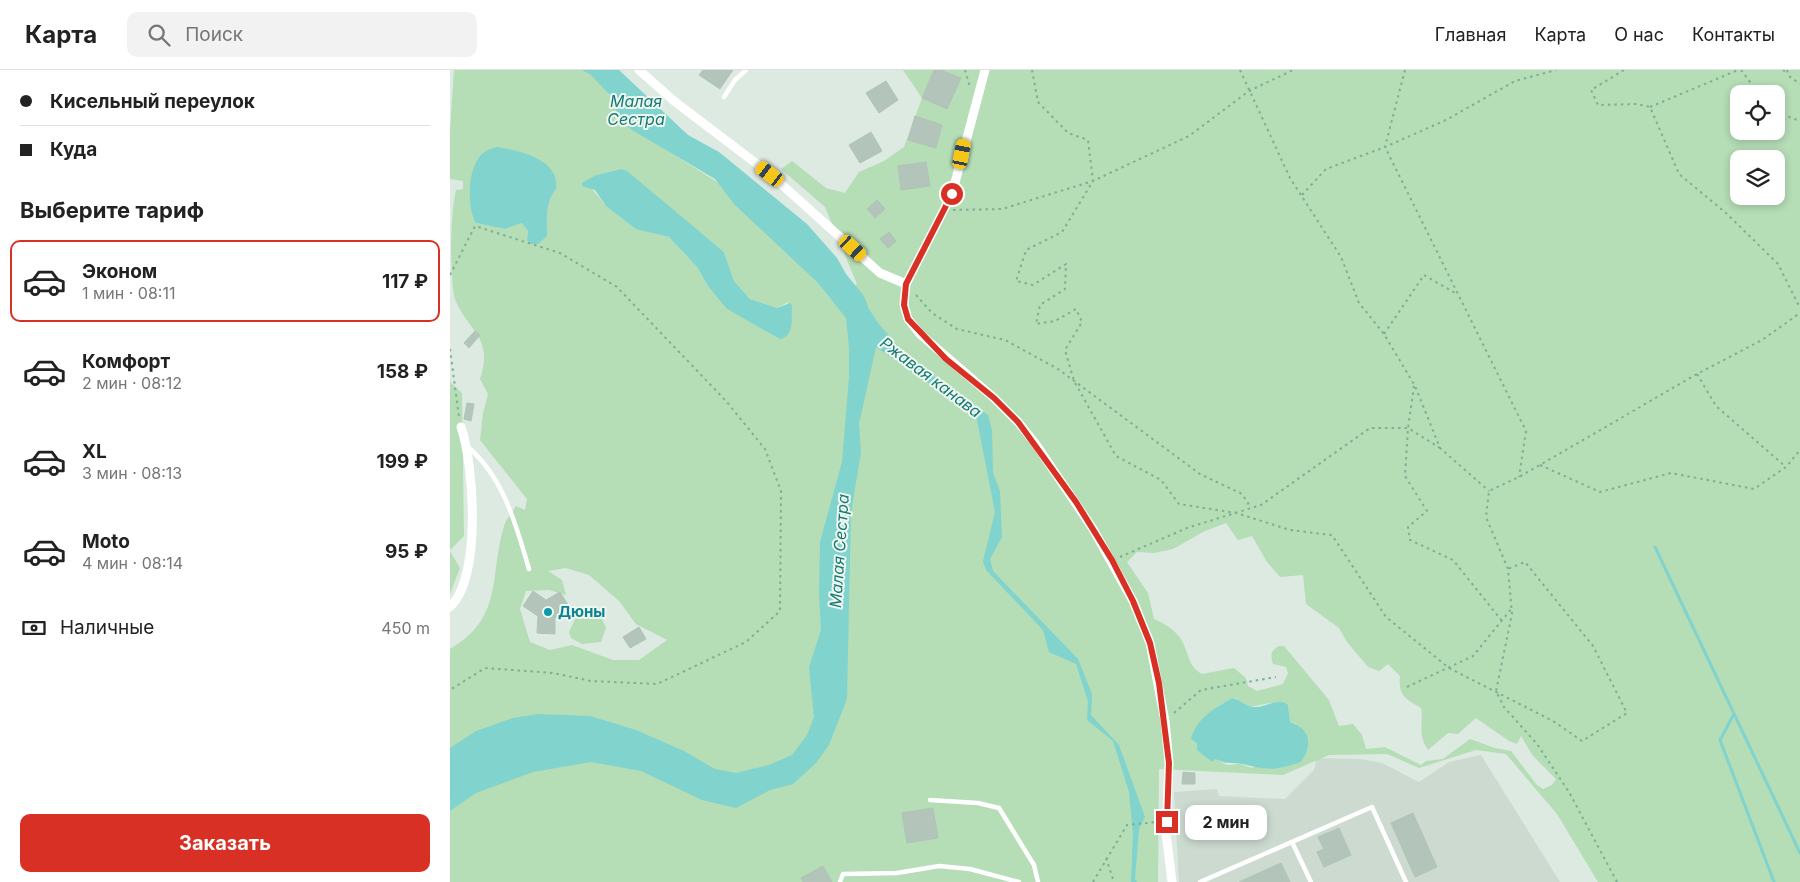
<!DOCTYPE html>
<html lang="ru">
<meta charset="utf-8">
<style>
:root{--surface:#fff;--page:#f2f2f2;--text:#222;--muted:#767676;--line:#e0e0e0;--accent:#d93025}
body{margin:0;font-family:Inter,sans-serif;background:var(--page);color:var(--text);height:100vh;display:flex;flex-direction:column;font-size:19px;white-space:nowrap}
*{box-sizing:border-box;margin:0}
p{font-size:16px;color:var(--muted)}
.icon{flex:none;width:28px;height:28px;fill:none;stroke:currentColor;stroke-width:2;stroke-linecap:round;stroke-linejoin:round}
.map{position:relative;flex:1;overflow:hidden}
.details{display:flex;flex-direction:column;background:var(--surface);width:450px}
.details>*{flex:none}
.banner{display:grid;align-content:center;height:110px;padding:0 20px;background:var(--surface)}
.tools{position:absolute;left:1280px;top:15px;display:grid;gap:10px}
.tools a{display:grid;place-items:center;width:55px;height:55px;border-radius:10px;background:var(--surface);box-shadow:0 2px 8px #0003;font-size:25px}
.end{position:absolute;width:22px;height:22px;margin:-11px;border:6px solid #d93025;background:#fff;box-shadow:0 0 0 2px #fff}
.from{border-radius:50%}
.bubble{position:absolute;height:35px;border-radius:10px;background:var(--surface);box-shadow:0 2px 8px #0003;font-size:16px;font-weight:700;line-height:35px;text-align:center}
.car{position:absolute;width:15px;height:30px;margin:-15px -8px;border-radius:6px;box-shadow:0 0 4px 1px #0007;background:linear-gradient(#f5c518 24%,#345 0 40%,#f5c518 0 76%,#345 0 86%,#f5c518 0)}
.banner b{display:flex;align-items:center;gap:18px;height:48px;font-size:19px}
.banner b+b{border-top:1px solid var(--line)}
.banner i{width:12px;height:12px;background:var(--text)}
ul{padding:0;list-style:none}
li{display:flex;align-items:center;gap:15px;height:82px;margin:0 10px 8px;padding:0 10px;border:2px solid transparent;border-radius:10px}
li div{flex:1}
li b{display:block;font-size:19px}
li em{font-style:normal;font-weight:700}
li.current{border-color:var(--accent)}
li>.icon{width:45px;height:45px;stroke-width:1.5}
h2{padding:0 20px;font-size:22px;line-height:60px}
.pay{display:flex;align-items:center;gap:12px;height:55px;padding:0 20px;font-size:19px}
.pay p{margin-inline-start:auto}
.action{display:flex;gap:10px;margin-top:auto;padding:10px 20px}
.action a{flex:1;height:58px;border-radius:10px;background:var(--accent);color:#fff;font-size:20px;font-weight:700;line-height:58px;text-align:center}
header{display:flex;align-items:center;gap:30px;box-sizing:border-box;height:70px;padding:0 25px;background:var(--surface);border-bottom:1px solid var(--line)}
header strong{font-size:24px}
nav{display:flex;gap:28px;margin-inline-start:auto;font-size:18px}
.search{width:350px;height:45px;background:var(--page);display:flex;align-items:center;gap:12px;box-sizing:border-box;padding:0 18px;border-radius:10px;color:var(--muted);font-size:19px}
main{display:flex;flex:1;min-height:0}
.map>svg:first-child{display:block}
.built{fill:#ccdad0}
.green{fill:#b5ddb6;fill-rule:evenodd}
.water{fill:#81d3ce}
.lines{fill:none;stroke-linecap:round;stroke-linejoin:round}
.stream{stroke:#81d3ce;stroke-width:3}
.building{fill:#b3c5ba;stroke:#b0c4b7}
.path{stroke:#7cb094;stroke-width:2;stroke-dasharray:2.5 4;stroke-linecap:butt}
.service{stroke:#fff;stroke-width:4.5}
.minor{stroke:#fff;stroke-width:9}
.route{stroke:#d93025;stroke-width:6}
.culture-dot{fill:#0f9aa8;stroke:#eef7f0;stroke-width:2}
.labels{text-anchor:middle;stroke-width:4;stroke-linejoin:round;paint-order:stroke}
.culture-label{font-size:15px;font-weight:bold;fill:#0d838f;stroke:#eef7f0;text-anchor:start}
.water-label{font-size:16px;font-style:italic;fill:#167973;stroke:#eef7f0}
</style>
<header>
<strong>Карта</strong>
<div class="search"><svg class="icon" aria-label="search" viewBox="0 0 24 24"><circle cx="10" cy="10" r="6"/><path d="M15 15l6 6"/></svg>Поиск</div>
<nav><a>Главная</a><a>Карта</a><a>О нас</a><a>Контакты</a></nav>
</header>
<main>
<section class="details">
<div class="banner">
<b><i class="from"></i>Кисельный переулок</b>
<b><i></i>Куда</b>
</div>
<h2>Выберите тариф</h2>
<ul>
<li class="current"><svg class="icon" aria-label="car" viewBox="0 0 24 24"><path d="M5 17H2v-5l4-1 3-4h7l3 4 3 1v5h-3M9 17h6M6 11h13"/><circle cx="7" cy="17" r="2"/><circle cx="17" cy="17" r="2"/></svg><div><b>Эконом</b><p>1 мин · 08:11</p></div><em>117 ₽</em></li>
<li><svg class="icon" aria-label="car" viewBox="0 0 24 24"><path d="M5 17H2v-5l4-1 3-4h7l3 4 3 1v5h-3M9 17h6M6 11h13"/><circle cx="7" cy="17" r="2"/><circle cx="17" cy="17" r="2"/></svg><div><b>Комфорт</b><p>2 мин · 08:12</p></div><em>158 ₽</em></li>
<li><svg class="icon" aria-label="car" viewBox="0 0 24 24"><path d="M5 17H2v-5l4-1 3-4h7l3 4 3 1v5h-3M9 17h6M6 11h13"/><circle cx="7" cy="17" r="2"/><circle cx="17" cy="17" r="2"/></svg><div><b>XL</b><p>3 мин · 08:13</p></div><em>199 ₽</em></li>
<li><svg class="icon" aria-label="car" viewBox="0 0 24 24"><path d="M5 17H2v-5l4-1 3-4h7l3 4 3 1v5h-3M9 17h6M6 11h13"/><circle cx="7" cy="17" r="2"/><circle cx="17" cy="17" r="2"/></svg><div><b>Moto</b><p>4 мин · 08:14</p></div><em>95 ₽</em></li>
</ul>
<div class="pay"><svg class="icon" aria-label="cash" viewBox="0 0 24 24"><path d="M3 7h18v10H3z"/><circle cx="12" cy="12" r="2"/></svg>Наличные<p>450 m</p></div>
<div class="action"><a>Заказать</a></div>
</section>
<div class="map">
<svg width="1350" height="812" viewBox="0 0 1350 812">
<rect width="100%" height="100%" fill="#ddeae2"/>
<!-- built -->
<path class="built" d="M 1031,685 L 1110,812 L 729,812 L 724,722 L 767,719 L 769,726 L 835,729 L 864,700 L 867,688 L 910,689 L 932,693 L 969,712 L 999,692 Z"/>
<!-- green -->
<path class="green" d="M 4,0 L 133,0 L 150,9 L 178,56 L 283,122 L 347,188 L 384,233 L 407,214 L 375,137 L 331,99 L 342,91 L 376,118 L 395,123 L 409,102 L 434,91 L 454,77 L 472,28 L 453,0 L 1350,0 L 1350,812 L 1148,812 L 1107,744 L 1056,684 L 1026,680 L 969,698 L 937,684 L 879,685 L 833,705 L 709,699 L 708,812 L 0,812 L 0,579 C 54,548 39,506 54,456 C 56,449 63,442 66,436 L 75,440 L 77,429 L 30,370 L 33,343 L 38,324 L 30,309 C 45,265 15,260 4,226 C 0,199 0,146 6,120 L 13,119 L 13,111 L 0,109 L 0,60 ZM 1289,24 L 1326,24 L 1326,61 L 1289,61 ZM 1289,89 L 1326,89 L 1326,126 L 1289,126 ZM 171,99 L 274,182 L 284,211 L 300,229 L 327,238 L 338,232 L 330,269 L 258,216 L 247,197 L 219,167 L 203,163 L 156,136 L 142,119 L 146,105 ZM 106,119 C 95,133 97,149 97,166 L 77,170 L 78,161 L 72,153 L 55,159 L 26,153 ZM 776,453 L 788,470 L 802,466 L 817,492 L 830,507 L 853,505 L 856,534 L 889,558 L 897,572 L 918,597 L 929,601 L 938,594 L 950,606 C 948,625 955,629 971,638 C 974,657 967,662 978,680 L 998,663 L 1008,664 L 1026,648 L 1059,671 L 1067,674 L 1071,666 L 1083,686 L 1106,709 L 1102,715 L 1093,719 L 1087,715 L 1061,681 L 1045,678 L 1020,669 L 993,689 L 976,691 L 971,695 L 935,677 L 916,679 L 912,665 L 903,654 L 889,656 L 879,630 L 834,576 L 829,576 C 821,580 820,585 823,594 L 836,597 L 838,603 L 833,614 L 807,621 L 798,616 L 796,608 L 784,598 L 752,604 C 738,596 739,584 732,571 C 726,560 715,554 704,549 L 698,523 L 677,492 L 687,482 L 704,483 L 723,479 L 755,461 ZM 116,498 L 139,505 L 169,531 L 186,554 L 217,570 L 189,590 L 163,590 L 122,575 L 100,580 L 80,572 L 70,539 L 76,521 L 99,520 L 116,525 L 112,510 L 98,501 ZM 785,628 C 800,642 806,634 822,633 C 827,632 834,634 838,635 L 840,652 L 847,654 L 802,698 L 790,694 L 777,695 L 747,680 C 746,653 760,637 785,628 Z
M 0,312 L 12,323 L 14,466 L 0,480 Z
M 0,481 L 10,498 L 0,524 Z
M 138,539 L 150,544 L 156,558 L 151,572 L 132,574 L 121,568 L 119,562 C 124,552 127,541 138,539 Z"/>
<!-- water -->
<path class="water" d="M 132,0 L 169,0 L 238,65 L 269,82 L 357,154 L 387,188 L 396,204 L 414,226 L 419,239 L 428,253 L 457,287 L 538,345 L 542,360 L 543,403 L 550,421 L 552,467 L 540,489 L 543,501 L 628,589 L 642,624 L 641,645 L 669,675 L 695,747 L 689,759 L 685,809 L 687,812 L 681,812 L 683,765 L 679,722 L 663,671 L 637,650 L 638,631 L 626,594 L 599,582 L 593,560 L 536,500 L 533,491 L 545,442 L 526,345 L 426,277 L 409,354 L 411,382 L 401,443 L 397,629 L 379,675 L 366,693 L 343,714 L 320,720 L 286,738 L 252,730 L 191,701 L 141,692 L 83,702 L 26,723 L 0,741 L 0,678 L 26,661 L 63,648 L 88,644 L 140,646 L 186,660 L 234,681 L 265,699 L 286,703 L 319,695 L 342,685 L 357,665 L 364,647 L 359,597 L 371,560 L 369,524 L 370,472 L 392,392 L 399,307 L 399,278 L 396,248 L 367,212 L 284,134 L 265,109 L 182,60 L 169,48 L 161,26 L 141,5 Z
M 47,77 C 70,81 110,89 106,119 C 95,133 97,149 97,166 L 88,174 L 81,174 L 77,170 L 78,161 L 72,153 L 55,159 L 26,153 C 16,136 17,92 36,81 C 39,79 44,78 47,77 Z
M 171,99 L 177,101 L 274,182 L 284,211 L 300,229 L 327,238 L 340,233 L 342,235 C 341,248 345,266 330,269 L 277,239 L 258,216 L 247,197 L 219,167 L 186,159 L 156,136 L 145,120 L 132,116 L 132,113 L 146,105 Z
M 783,628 C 792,631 797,638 808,637 C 818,636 829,627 838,635 L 840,652 C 862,660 862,675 851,692 C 823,701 820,700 792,694 C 780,692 778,695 765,689 L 762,692 L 747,680 L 747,673 L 741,669 C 746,649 765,637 783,628 Z"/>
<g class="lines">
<!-- stream -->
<path class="stream" d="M 1205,477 L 1350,783
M 1284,644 L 1270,670 L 1324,812"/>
</g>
<!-- building -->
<path class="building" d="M 253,0 L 283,0 L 270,19 L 249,5 Z
M 484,0 L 491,0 L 511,8 L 497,39 L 472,28 Z
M 436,11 L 448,30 L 429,43 L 416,23 Z
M 465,46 L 492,55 L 486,78 L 458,70 Z
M 421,62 L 432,81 L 410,93 L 399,75 Z
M 476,92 L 480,116 L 451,120 L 448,96 Z
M 427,130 L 435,139 L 425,148 L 417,139 Z
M 439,162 L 446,171 L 438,178 L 430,169 Z
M 25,261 L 30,265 L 19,278 L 14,273 Z
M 17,333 L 24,334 L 21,351 L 14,349 Z
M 83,521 L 96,530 L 110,522 L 120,538 L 105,548 L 105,564 L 87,563 L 88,546 L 73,536 Z
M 189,557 L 196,569 L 180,578 L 173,567 Z
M 733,702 L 745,703 L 745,714 L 732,714 Z
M 483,738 L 488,768 L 457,773 L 452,743 Z
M 963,743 L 987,797 L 965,807 L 941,753 Z
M 889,758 L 901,785 L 874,797 L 867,782 L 874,779 L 868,767 Z
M 831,793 L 840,812 L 789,812 Z
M 373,796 L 382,812 L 353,812 L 351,808 Z"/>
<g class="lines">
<!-- path -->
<path class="path" d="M 515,0 L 520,17
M 582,0 L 588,32 L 618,63 L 638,70 L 643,111 L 612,162 L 576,180 L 566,211 L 583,215 L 616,194 L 615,219 L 590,235 L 586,254 L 605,251 L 626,239 L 632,252 L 615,280 L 624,311 L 666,386 L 711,410 L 729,434 L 786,443 L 840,460 L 882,465 L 936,547 L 999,598 L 1103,651 L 1132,671 L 1177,643 L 1143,576 L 1075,492 L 1058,499
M 790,0 L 840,108 L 891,187 L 909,233 L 934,264 L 965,316 L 990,378 L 1039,421
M 955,0 L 935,77 L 1076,361 L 1069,407
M 1174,0 L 1141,20 L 1148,35 L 1187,34 L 1200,37 L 1229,104 L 1276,143 L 1328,194 L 1350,238
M 1291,0 L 1309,24
M 1333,0 L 1338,4
M 1337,0 L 1339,6 L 1350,14
M 1200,37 L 1288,0
M 1326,42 L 1350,51
M 852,125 L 876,99 L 935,77 L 996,50 L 1065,11 L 1106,0
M 503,140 L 552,139 L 643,111 L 739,66 L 799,21 L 843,0
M 0,205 L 25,156 L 110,183 L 167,217 L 276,331 L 315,379 L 331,421 L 330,541 L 296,572 L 207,614 L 141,611 L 103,603 L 35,598 L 0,620
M 466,225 L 482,243 L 507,259 L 555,270 L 608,299 L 750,404 L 792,424 L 801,438
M 934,264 L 974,205 L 1007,224
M 0,279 L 9,347
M 1247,304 L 1266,336 L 1336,397
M 964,316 L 958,358 L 955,406 L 977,441 L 958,457 L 960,470 L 1003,490 L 1052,551
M 1090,395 L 1150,422 L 1221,403 L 1304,419 L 1336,397 L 1350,380
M 670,487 L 737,458 L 811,435 L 920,358 L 958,358 L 990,378
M 957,617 L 1023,586 L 1062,538
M 724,643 L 751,620 L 826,607
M 656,788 L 664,812
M 643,812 L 677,755 L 707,752
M 1167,812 L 1119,722 L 1087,674 L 1054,637 L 1046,621 L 1062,544 L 1058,499 L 1036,447 L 1039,421 L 1069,407 L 1247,304 L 1312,270 L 1350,243"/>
<!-- service -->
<path class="service" d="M 274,27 L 285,10 L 296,0
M 18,377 C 54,408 66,455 79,499
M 480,730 L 528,733 L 549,738 L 584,795 L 588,812
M 842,772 L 861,812
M 390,812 L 393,804 L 447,803 L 489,796 L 520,799 L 569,812
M 750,812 L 922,737 L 956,812"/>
<!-- minor -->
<path class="minor" d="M 189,0 L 224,31 L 320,104 L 430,203 L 456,214
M 535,0 L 502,124 L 456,214 L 454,235 L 458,249 L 470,264 L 544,328 L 568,352 L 585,373 L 643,459 L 683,531 L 700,573 L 715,651 L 719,693 L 716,763 L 722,812
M 0,537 C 32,507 24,395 11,357"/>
</g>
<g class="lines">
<!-- route -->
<path class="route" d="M 502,124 L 456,214 L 454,235 L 458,249 L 496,289 L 544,328 L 568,352 L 626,432 L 662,490 L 683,531 L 700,573 L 709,613 L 719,693 L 717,752"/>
</g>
<!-- markers -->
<circle class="culture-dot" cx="98" cy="542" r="5"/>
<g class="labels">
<!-- culture labels -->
<g class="culture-label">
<text x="108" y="547">Дюны</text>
</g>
<!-- water labels -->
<g class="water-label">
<text x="186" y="37">Малая<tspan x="186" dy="18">Сестра</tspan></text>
<text transform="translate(481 307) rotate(37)" y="6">Ржавая канава</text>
<text transform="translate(389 481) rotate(-86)" y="6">Малая Сестра</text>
</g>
</g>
</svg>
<div class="tools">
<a><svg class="icon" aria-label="locate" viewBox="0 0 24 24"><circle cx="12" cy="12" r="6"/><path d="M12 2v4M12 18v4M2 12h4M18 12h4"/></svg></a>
<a><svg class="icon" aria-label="layers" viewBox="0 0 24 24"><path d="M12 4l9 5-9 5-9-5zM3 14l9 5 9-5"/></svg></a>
</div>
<i class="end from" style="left:502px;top:124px"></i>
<i class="end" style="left:717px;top:752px"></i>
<div class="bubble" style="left:735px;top:735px;width:82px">2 мин</div>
<i class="car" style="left:512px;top:84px;rotate:11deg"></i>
<i class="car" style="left:320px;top:104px;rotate:307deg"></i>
<i class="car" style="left:403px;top:178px;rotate:132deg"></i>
</div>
</main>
